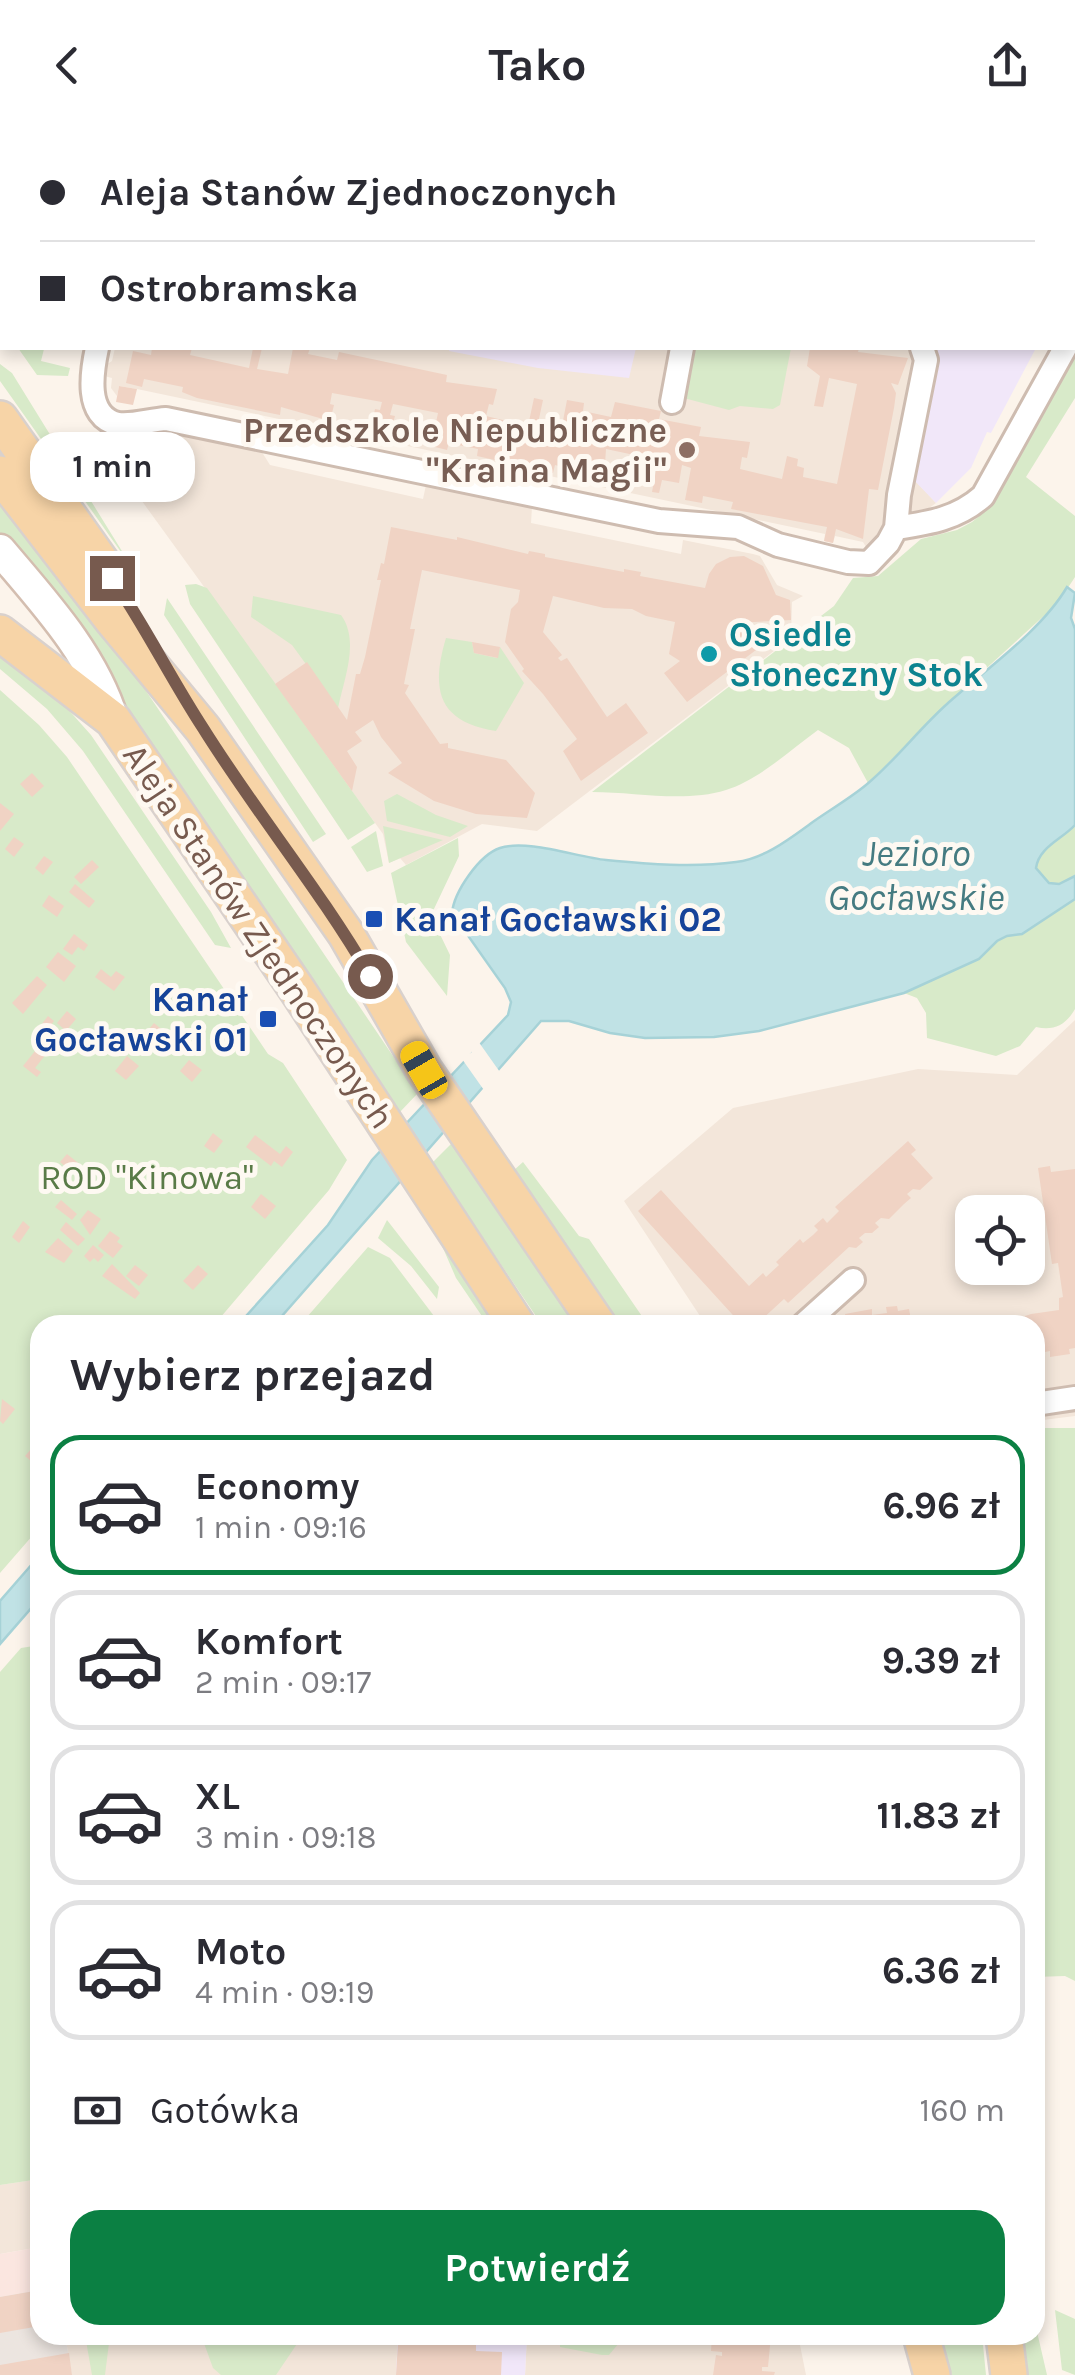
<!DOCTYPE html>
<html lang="pl">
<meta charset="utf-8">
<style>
:root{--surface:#fff;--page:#f2f2f3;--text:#2b2b33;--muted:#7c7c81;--line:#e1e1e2;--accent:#0b8043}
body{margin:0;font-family:Karla,sans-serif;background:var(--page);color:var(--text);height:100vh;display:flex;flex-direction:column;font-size:38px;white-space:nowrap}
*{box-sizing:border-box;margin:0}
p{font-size:32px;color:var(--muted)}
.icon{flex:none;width:55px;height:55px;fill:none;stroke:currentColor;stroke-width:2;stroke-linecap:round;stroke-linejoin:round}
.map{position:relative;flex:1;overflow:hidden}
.side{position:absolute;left:30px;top:1185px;width:1015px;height:1030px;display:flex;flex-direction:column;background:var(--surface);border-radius:30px;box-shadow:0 5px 15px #0003}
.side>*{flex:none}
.hud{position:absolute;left:0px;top:0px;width:1075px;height:220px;box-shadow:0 5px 15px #0003;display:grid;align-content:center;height:220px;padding:0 40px;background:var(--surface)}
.buttons{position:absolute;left:955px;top:1065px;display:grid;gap:20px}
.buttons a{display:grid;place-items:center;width:90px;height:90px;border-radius:20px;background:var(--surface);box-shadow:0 5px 15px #0003;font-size:50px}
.end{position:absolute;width:45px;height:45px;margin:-22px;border:12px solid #775a4e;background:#fff;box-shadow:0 0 0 5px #fff}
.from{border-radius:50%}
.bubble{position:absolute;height:70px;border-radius:30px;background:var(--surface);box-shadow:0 5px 15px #0003;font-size:32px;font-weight:700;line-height:70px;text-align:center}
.car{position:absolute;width:30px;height:60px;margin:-30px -15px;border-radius:12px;box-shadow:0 0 8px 2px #0007;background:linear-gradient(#f5c518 24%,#345 0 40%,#f5c518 0 76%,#345 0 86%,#f5c518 0)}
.hud b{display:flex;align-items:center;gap:35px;height:95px;font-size:38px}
.hud b+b{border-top:2px solid var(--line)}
.hud i{width:25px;height:25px;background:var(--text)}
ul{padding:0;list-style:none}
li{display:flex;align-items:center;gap:30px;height:140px;margin:0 20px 15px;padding:0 20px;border:5px solid var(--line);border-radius:30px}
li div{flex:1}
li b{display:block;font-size:38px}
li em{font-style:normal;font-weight:700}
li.current{border-color:var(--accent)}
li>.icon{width:90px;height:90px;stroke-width:1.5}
h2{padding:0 40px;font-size:45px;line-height:120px}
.pay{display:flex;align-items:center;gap:25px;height:110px;padding:0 40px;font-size:38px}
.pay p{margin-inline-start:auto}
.cta{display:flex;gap:20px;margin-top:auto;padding:20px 40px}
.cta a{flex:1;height:115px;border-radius:30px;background:var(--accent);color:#fff;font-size:40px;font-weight:700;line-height:115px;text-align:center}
header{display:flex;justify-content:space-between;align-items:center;height:130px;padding:0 40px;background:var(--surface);font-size:45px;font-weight:700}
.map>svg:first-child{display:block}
.residential{fill:#f3e6da;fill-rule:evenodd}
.commercial{fill:#fbe6e0}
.industrial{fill:#ece5e0}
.education{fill:#f1e7f9}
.green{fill:#d8eac9}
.water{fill:#c0e2e5;stroke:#a6d2d7;stroke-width:2.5}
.pier{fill:#fcf4eb}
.building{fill:#f0d3c4}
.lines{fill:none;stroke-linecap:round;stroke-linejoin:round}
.minor-casing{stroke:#cebcb0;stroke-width:28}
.secondary-casing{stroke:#d4beb0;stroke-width:35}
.primary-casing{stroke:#d9d1cd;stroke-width:40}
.minor{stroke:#fff;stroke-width:22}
.secondary{stroke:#fff;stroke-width:30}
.primary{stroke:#f7d4a7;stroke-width:35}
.route{stroke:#775a4e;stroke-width:12}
.education-dot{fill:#8d6e63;stroke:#fef9f2;stroke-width:4}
.culture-dot{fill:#0f9aa8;stroke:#fef9f2;stroke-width:4}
.transit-dot{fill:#1a4fb4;stroke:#fef9f2;stroke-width:4}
.labels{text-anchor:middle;stroke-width:10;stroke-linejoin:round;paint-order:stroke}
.education-label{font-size:35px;font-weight:bold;fill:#785e54;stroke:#fef9f2;text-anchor:end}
.culture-label{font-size:35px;font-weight:bold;fill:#0d838f;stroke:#fef9f2;text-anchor:start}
.transit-label{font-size:35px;font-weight:bold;fill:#164399;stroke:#fef9f2;text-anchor:start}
.street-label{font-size:35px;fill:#775a4e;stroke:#fef9f2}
.park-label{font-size:35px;fill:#597b47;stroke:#fef9f2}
.water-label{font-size:38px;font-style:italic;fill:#457b81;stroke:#fef9f2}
</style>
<header><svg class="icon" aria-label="back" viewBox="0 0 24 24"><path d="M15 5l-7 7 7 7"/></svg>Tako<svg class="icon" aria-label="share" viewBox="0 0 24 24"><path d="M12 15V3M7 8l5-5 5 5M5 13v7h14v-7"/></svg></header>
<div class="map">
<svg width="1075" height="2245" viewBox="0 0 1075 2245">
<rect width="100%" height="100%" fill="#fcf4eb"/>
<!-- residential -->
<path class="residential" d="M 0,0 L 114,0 L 2,2 L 2,180 Z
M 168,0 L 812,0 L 168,2 Z
M 115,218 L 937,218 L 911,346 L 936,373 L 869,422 L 863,412 L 835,406 L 833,413 L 824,411 L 825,404 L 137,259 L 119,256 L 117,266 L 111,258 L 112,248 L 104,246 L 104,236 L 112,231 Z
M 167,301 L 260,319 L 270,335 L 423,369 L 426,355 L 532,377 L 531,393 L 681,424 L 683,410 L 753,424 L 760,426 L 777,455 L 803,466 L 792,472 L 791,508 L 537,701 L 482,694 L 406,735 L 400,728 L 389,733 L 383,704 L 118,338 L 116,327 L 149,304 Z
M 1075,890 L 1075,1286 L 1035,1291 L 1035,1195 L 706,1195 L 624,1071 L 733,978 L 918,939 L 1017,945 ZM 972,1082 L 1028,1082 L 1028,1138 L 972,1138 Z
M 40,2049 L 40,2117 L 0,2124 L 0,2055 Z
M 65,2205 L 398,2205 L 396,2245 L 72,2245 Z
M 527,2205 L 798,2205 L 806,2245 L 525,2245 Z"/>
<!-- commercial -->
<path class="commercial" d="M 40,2117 L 40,2160 L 0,2167 L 0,2124 Z"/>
<!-- industrial -->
<path class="industrial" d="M 40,2160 L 40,2205 L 65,2205 L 72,2245 L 0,2245 L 0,2167 Z"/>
<!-- education -->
<path class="education" d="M 812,0 L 1075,0 L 1073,144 L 1072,2 L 812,2 Z
M 450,218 L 636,218 L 629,248 L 538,238 L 449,221 Z
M 937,218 L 1036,218 L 991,303 L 987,302 L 971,338 L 936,373 L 911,347 Z
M 398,2205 L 527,2205 L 525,2245 L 396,2245 Z"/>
<!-- green -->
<path class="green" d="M 1075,217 L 1075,268 L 1026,347 L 1075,386 L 1075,447 L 1058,473 L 946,575 L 868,653 L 849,618 L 818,600 C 789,621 760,649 726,660 C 684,673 636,662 592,662 L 834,476 L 853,448 L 878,446 L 921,409 L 957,400 L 972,392 L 989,378 L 1001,361 Z
M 18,218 L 44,219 L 41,231 L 70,238 L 68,246 L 37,245 Z
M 689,218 L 791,218 L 780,275 L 773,279 L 740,276 L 729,280 L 680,267 Z
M 0,234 L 12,243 L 133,439 L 0,251 Z
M 0,366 L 98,490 L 418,963 L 399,983 L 0,405 Z
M 196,454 L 207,458 L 375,693 L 348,710 L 190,474 L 185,455 Z
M 253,466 L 341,485 C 360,511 344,549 338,578 L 292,515 L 251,487 Z
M 167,468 L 326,704 L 313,712 L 164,485 Z
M 446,508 L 472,512 L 474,523 L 497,528 L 500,517 L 524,553 L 496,601 C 439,592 430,561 446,508 Z
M 0,522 L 66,577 L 91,605 L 211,782 L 231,818 L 215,815 L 83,621 L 47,579 L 0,539 Z
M 0,560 L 39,595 L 67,627 L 268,924 L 283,933 L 347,1030 L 329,1060 L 214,1195 L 40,1195 L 40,1397 L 0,1443 Z
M 397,664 L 436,685 L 468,696 L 450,707 L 387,691 L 384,671 Z
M 1075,695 L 1075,746 L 1059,754 L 1049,753 L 1036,738 C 1039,717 1061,710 1075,695 Z
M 383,696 L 443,710 L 389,733 Z
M 376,701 L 383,736 L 367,742 L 351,717 Z
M 458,708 L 459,726 L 433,781 L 434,792 L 450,825 L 447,866 L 406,812 L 391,743 Z
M 1075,769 L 1075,879 C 1066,895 1054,901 1036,897 L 1020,916 L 996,926 L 927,908 L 926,883 L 917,868 L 904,863 L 1007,806 C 1032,803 1052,782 1075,769 Z
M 453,1012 L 578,1195 L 542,1195 L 432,1033 Z
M 523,1032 L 579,1106 L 589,1109 L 648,1195 L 618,1195 L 513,1041 Z
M 387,1090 L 439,1157 L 437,1169 L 411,1136 L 378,1108 Z
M 436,1102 L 500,1195 L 488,1195 L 456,1148 Z
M 368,1117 L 390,1128 L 434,1186 L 444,1190 L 459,1187 L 465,1195 L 300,1195 Z
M 1035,1298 L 1075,1298 L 1075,1851 L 1065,1846 L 1035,1847 Z
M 40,1515 L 40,2049 L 0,2055 L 0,1542 L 21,1518 Z
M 1055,2180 L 1075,2189 L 1075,2245 L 1062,2240 Z
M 1035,2193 L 1047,2245 L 1028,2245 L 1018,2205 L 1035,2205 Z
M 85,2205 L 110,2205 L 105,2245 L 92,2245 Z
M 201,2205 L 303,2205 L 276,2245 L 221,2245 L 213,2238 Z
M 560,2205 L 623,2205 L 624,2207 L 609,2225 L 602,2225 L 560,2217 Z
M 940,2205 L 982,2205 L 986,2245 L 952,2245 Z"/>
<!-- water -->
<path class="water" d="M 1067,457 L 1075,463 L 1071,488 L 1075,499 L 1075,695 C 1061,710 1039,717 1036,738 L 1049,753 L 1059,754 L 1075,746 L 1075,769 L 1022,804 L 1007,806 L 997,811 L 979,829 L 904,863 L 759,901 L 714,907 L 645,908 L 610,903 L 569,891 L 541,891 L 274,1195 L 238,1195 L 328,1095 L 372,1030 L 508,885 L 511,872 L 505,858 L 452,783 C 454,762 479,725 500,718 C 527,709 577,727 606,730 C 648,734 693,738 736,732 C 763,729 788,710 810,694 C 828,681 849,669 866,655 C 895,631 919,599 947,574 C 985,540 1042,500 1067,457 Z
M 40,1425 L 40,1468 L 0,1514 L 0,1471 Z"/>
<!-- pier -->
<path class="pier" d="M 478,911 L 502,945 L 486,963 L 462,929 L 472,922 L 470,919 Z"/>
<!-- building -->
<path class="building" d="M 152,218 L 192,218 L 190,225 L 249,238 L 253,218 L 262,218 L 257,239 L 288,244 L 293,218 L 310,218 L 308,224 L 337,230 L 339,222 L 447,245 L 446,252 L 497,259 L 493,275 L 489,274 L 486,286 L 528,296 L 534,268 L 543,270 L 537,298 L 561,301 L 567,270 L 584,273 L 583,281 L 611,287 L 615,272 L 661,281 L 659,289 L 701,297 L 699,306 L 750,312 L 747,328 L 742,327 L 740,339 L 782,349 L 787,326 L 798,329 L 797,336 L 804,338 L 803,347 L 837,354 L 857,254 L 829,248 L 823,277 L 814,276 L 820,246 L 807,236 L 810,218 L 859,218 L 858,222 L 908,228 L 898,255 L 891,253 L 896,263 L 894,278 L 878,360 L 869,359 L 863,409 L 836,399 L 833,413 L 824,411 L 827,397 L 731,379 L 733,372 L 703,366 L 702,373 L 685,370 L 691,338 L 682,335 L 679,353 L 662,350 L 659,363 L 652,362 L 658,330 L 606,319 L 604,349 L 555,335 L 553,343 L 477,326 L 478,319 L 449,313 L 447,320 L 431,316 L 438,283 L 393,274 L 390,285 L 395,286 L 393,293 L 389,292 L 385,306 L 376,305 L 379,290 L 373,289 L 375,279 L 380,280 L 382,272 L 332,263 L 330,274 L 334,275 L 330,291 L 281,277 L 280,285 L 197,268 L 182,262 L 183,257 L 144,249 L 142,257 L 126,253 L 133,221 L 151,225 Z
M 119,256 L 137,259 L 133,275 L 116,272 Z
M 391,397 L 457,410 L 457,407 L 528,424 L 529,421 L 545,424 L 545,427 L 624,442 L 624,439 L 641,442 L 640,446 L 705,458 L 709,444 L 716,434 L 730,427 L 744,426 L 763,436 L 776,465 L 790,470 L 791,490 L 736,493 L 756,520 L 687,572 L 664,543 L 680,531 L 669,524 L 675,492 L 646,486 L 632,479 L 604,478 L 553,466 L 543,502 L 562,525 L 558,528 L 561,531 L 567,528 L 607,587 L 626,573 L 648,603 L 581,651 L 563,621 L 577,609 L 543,564 L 522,541 L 524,539 L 505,512 L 511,479 L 518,472 L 520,460 L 422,440 L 410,499 L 415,499 L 404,554 L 409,555 L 405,563 L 440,614 L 448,613 L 448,618 L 506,630 L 535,663 L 527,688 L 476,684 L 434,671 L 388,643 L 402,633 L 381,607 L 373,590 L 355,602 L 362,611 L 347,621 L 357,637 L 352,661 L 275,554 L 307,532 L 347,590 L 356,544 L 360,544 L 365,527 L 381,450 L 377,450 L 381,433 L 384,434 Z
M 472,512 L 500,517 L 498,528 L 474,523 Z
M 32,643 L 44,656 L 32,667 L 20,654 Z
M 0,673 L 14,684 L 0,701 Z
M 14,707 L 24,714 L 14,727 L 5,719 Z
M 44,726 L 53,732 L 43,745 L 35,738 Z
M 92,730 L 99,737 L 81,754 L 74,747 Z
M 75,754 L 95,771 L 89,778 L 69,762 Z
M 49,765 L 64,776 L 57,787 L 42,776 Z
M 74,804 L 88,815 L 84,821 L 78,817 L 72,825 L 63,819 Z
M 58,822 L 76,836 L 64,852 L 46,837 Z
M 101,839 L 111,847 L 116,841 L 125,847 L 114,861 L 95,847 Z
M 37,846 L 47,855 L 23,884 L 12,873 Z
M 67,881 L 76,889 L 66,901 L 57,893 Z
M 48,886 L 54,891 L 41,908 L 35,903 Z
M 154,893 L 171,907 L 162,918 L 144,905 Z
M 54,897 L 63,904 L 52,918 L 43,911 Z
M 39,916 L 47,923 L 35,938 L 41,942 L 37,947 L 23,936 Z
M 127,926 L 139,936 L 126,950 L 115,941 Z
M 189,930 L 202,940 L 192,952 L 180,941 Z
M 213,1003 L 223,1011 L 214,1023 L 204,1016 Z
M 255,1005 L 280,1024 L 286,1016 L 293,1022 L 282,1037 L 274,1031 L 271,1036 L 246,1017 Z
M 908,1011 L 916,1020 L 911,1024 L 933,1048 L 920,1060 L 913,1059 L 907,1064 L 911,1068 L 904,1074 L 889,1089 L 881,1088 L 875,1093 L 879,1097 L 872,1103 L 865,1103 L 859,1108 L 863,1112 L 856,1118 L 849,1117 L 788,1173 L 784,1169 L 758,1193 L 760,1195 L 742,1195 L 638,1081 L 661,1060 L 749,1156 L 763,1143 L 766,1147 L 779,1135 L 776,1132 L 800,1109 L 803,1113 L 813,1105 L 818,1100 L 814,1096 L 823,1088 L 827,1093 L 839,1081 L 835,1077 Z
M 67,1024 L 82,1036 L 75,1045 L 60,1032 Z
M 1050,1036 L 1051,1042 L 1075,1039 L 1075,1218 L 1069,1219 L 1070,1224 L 1050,1227 L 1050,1221 L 1035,1224 L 1035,1195 L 1008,1193 L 1026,1190 L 1025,1186 L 1031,1184 L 1059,1180 L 1059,1168 L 1063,1167 L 1058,1133 L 1052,1134 L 1038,1038 Z
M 55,1038 L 69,1049 L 58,1061 L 45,1050 Z
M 261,1064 L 276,1076 L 265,1089 L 251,1077 Z
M 61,1070 L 77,1084 L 72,1090 L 55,1077 Z
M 88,1080 L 101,1089 L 90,1105 L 80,1090 Z
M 23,1091 L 30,1097 L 19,1113 L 12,1107 Z
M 66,1092 L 85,1109 L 78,1116 L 60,1100 Z
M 110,1101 L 120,1108 L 117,1112 L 123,1116 L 113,1128 L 98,1116 Z
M 58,1108 L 73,1121 L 64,1133 L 45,1122 Z
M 93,1115 L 104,1125 L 98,1132 L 94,1128 L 90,1132 L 84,1126 Z
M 112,1134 L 140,1163 L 135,1169 L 102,1146 Z
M 135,1135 L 148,1145 L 139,1156 L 126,1146 Z
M 198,1135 L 208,1144 L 193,1160 L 183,1151 Z
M 897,1176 L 898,1181 L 909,1179 L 912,1195 L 847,1195 L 845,1184 L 872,1179 L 872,1185 L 887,1183 L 886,1177 Z
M 1007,1189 L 1008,1195 L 971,1195 L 971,1193 Z
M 2,1269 L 15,1279 L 3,1294 L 0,1291 Z
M 40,1309 L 40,1335 L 38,1337 L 25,1326 Z
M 40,2160 L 40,2196 L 0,2203 L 0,2167 Z
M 424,2205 L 476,2205 L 476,2221 L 502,2222 L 501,2245 L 396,2245 L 398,2212 L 424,2214 Z
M 712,2205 L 771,2205 L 768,2237 L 762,2237 L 762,2241 L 775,2242 L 774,2245 L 713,2245 L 716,2225 L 722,2226 L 722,2222 L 711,2221 Z
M 69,2223 L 72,2245 L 0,2245 L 0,2235 Z"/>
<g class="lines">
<!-- minor casing -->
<g class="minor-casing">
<path id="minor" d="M 139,2 L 139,0
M 802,2 L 803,0
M 97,218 C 92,241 84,287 118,294 C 133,296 150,290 166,289 L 659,391 L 738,397 L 778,415 L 848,432 L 869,433 L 888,413 L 896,398 L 899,365 L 926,230 L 922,218
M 672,272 L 682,218
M 896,398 C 929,393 957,389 983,366 L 1065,218
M 803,1195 L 853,1150
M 1035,1274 L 1075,1268"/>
</g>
<!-- secondary casing -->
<g class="secondary-casing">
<path id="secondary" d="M 0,420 C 43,471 93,524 113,590"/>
</g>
<!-- primary casing -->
<g class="primary-casing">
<path id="primary" d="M 0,289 L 118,456
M 0,344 L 112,489 L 203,599 L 346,804 L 424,940 L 598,1195
M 0,503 L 113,590 L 298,861 L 517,1195
M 921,2205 L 932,2245
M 1004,2205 L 1009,2245"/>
</g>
<!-- minor -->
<use href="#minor" class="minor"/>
<!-- secondary -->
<use href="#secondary" class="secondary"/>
<!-- primary -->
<use href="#primary" class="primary"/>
</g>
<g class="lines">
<!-- route -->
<path class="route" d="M 112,448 C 145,496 171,549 203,598 C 256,683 320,760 370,846"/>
</g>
<!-- markers -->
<circle class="education-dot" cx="687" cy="320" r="10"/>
<circle class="culture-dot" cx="709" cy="524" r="10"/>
<g class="transit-dot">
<rect x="364" y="779" width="20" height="20" rx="5"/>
<rect x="258" y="879" width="20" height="20" rx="5"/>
</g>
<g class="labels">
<!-- education labels -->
<g class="education-label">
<text x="667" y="312">Przedszkole Niepubliczne<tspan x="667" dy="40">"Kraina Magii"</tspan></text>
</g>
<!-- culture labels -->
<g class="culture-label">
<text x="729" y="516">Osiedle<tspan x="729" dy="40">Słoneczny Stok</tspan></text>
</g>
<!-- transit labels -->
<g class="transit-label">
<text x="394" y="801">Kanał Gocławski 02</text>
<text x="248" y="881" text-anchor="end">Kanał<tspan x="248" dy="40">Gocławski 01</tspan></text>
</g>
<!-- street labels -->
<g class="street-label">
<text transform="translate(259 806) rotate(56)" y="12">Aleja Stanów Zjednoczonych</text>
</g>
<!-- park labels -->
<g class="park-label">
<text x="147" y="1059">ROD "Kinowa"</text>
</g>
<!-- water labels -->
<g class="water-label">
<text x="916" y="736">Jezioro<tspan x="916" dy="44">Gocławskie</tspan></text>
</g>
</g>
</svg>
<div class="buttons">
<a><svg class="icon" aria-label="locate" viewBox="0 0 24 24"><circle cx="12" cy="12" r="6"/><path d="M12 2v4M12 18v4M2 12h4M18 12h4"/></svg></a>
</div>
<i class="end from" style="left:370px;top:846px"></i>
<i class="end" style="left:112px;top:448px"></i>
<div class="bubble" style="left:30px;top:302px;width:165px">1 min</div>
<i class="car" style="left:424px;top:940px;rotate:330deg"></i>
<div class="hud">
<b><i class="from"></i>Aleja Stanów Zjednoczonych</b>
<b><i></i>Ostrobramska</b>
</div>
<section class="side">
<h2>Wybierz przejazd</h2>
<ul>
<li class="current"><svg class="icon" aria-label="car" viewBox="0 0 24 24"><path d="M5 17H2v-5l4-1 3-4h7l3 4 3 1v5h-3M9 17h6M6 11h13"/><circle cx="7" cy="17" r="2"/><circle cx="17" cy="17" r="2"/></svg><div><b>Economy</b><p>1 min · 09:16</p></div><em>6.96 zł</em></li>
<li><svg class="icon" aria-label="car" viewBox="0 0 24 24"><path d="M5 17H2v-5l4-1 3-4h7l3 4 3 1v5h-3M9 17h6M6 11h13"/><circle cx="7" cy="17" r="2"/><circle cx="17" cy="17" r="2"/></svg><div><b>Komfort</b><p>2 min · 09:17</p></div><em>9.39 zł</em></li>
<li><svg class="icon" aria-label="car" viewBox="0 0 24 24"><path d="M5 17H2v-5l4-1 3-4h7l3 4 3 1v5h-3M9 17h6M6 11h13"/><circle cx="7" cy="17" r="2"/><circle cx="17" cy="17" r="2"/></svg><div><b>XL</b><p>3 min · 09:18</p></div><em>11.83 zł</em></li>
<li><svg class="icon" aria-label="car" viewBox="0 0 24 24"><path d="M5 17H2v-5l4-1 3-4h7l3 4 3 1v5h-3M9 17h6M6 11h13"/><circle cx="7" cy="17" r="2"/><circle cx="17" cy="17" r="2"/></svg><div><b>Moto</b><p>4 min · 09:19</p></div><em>6.36 zł</em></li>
</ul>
<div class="pay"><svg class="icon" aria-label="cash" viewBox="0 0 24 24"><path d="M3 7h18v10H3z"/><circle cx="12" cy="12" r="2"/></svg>Gotówka<p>160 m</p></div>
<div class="cta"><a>Potwierdź</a></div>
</section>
</div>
